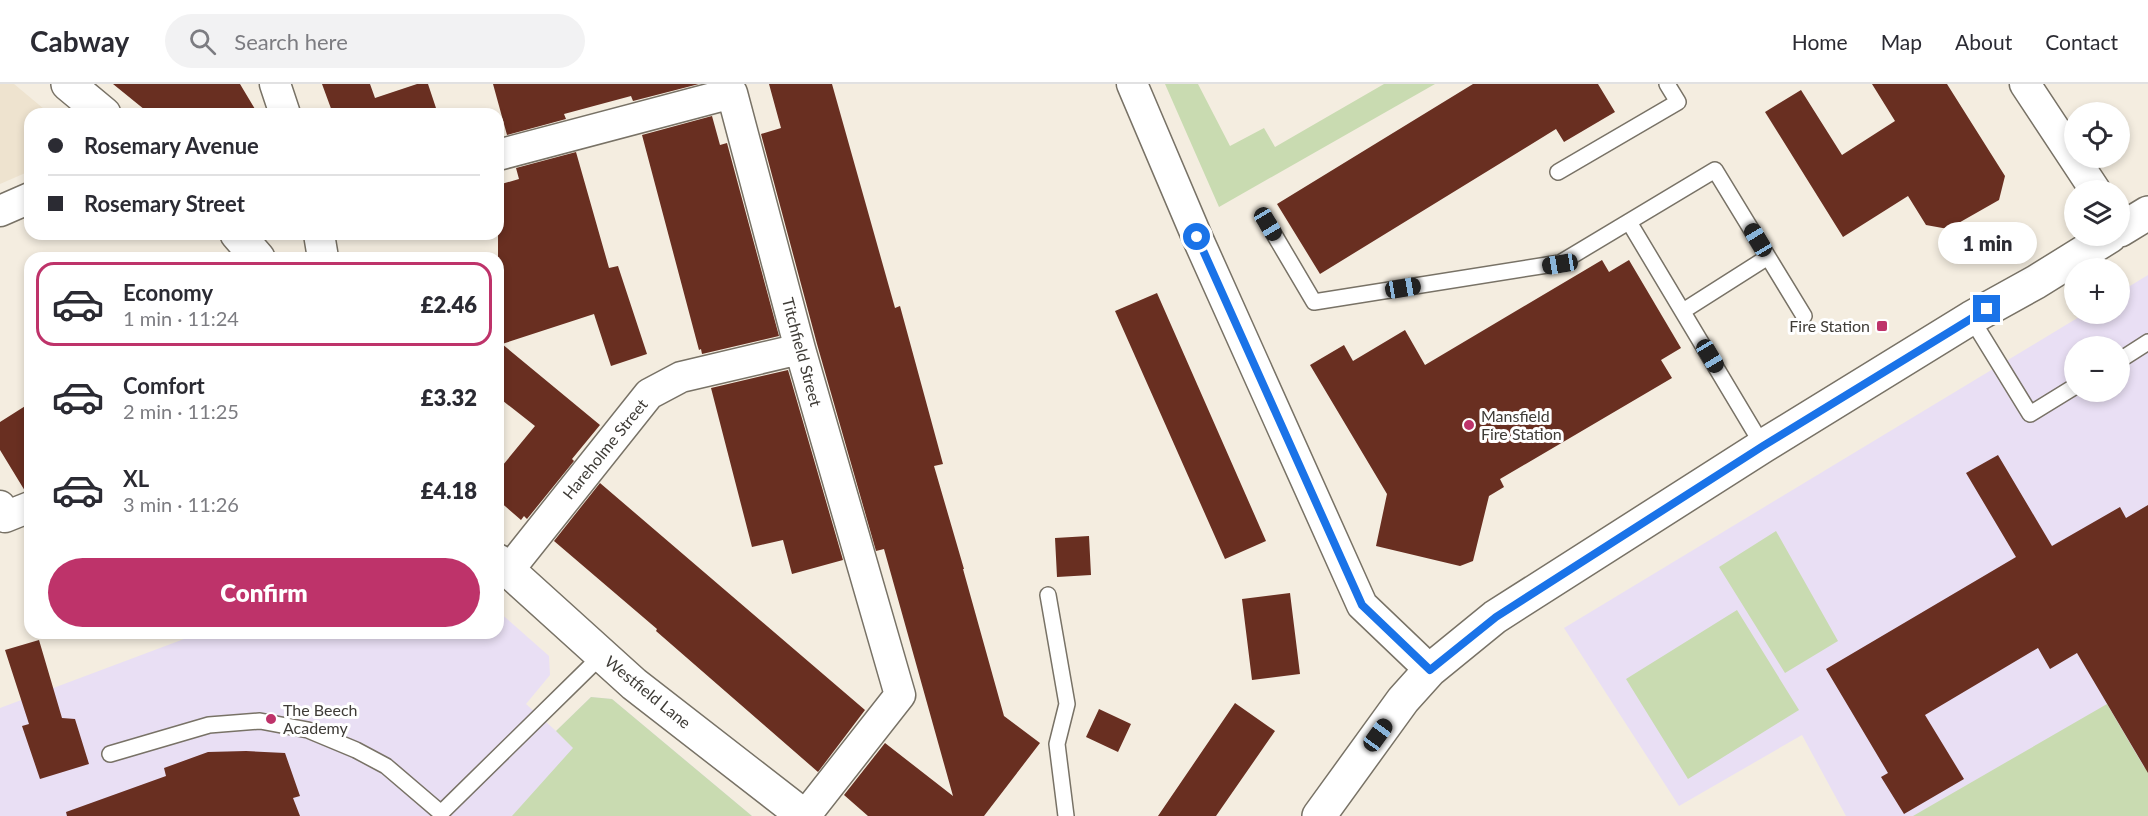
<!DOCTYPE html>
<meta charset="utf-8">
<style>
:root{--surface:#fff;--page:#f2f2f3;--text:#2b2b33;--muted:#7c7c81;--line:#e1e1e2;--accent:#be336a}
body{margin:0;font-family:Lato,sans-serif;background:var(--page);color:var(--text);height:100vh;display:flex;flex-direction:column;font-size:22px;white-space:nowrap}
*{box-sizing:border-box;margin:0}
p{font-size:20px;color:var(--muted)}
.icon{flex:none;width:33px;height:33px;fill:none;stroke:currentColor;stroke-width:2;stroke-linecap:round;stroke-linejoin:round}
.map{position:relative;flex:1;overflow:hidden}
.panel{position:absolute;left:24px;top:168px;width:480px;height:387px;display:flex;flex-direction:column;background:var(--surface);border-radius:18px;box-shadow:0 3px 9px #0003}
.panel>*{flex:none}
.hud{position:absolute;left:24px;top:24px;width:480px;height:132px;border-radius:18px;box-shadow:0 3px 9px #0003;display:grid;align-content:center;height:132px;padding:0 24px;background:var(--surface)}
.buttons{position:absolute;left:2064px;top:18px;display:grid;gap:12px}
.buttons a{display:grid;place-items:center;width:66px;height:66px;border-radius:50%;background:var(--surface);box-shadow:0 3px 9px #0003;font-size:30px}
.end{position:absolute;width:27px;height:27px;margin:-14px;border:8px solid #1a73e8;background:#fff;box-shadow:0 0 0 3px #fff}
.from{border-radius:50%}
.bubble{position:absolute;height:42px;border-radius:21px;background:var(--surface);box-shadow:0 3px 9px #0003;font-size:20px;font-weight:800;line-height:42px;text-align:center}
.car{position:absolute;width:18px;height:36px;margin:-18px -9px;border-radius:8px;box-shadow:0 0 4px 2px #0007;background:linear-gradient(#222 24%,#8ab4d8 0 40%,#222 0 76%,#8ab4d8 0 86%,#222 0)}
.hud b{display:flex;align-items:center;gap:21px;height:57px;font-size:22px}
.hud b+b{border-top:2px solid var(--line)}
.hud i{width:15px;height:15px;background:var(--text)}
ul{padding:10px 0 0;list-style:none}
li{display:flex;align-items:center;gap:18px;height:84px;margin:0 12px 9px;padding:0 12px;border:3px solid transparent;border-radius:18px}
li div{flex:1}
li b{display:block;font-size:22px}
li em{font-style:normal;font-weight:800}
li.selected{border-color:var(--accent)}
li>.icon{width:54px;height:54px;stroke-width:1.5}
.action{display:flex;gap:12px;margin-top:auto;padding:12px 24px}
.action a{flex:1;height:69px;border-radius:36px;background:var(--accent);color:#fff;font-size:24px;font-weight:800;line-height:69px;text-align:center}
header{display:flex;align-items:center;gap:36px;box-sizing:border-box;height:84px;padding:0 30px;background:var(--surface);border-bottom:2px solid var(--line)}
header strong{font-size:28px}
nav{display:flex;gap:33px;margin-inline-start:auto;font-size:21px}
.search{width:420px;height:54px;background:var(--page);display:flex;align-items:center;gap:15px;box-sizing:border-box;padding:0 21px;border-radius:33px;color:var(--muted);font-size:22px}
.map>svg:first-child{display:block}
.built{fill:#eee3cf}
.education{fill:#e9dff4;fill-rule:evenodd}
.green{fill:#c9dbb1}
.building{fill:#692f21}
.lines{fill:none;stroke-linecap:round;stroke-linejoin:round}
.service-casing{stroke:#787266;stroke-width:18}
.minor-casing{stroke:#787266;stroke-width:33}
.tertiary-casing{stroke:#787266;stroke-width:36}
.trunk-casing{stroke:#787266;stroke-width:36}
.service{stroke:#fff;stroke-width:15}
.minor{stroke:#fff;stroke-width:30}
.tertiary{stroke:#fff;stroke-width:33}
.trunk{stroke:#fff;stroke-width:33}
.route{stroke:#1a73e8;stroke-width:8}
.poi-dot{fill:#be336a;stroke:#fff;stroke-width:2}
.labels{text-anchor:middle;stroke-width:6;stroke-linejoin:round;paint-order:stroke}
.poi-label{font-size:16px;fill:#3f3c37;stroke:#fff;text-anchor:start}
.street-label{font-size:16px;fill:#3f3c37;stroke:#fff}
</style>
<header>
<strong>Cabway</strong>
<div class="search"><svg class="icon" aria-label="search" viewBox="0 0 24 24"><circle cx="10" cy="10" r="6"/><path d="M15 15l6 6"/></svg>Search here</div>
<nav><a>Home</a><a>Map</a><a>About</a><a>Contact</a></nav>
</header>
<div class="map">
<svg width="2148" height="732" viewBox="0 0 2148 732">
<rect width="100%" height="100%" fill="#f4ede0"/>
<!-- built -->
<path class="built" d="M 0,0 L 14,0 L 50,30 L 30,30 L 30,87 L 0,100 Z"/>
<!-- education -->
<path class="education" d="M 2148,191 L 2148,732 L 1846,732 L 1802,651 L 1679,722 L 1564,544 L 2084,230 L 2120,230 L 2120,208 ZM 2074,262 L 2120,262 L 2120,308 L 2074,308 Z
M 498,527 L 549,572 L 550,591 L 526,620 L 556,647 L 591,613 L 612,615 L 752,732 L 0,732 L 0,624 L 200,549 L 498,549 Z"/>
<!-- green -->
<path class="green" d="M 1165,0 L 1198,0 L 1230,62 L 1264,44 L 1275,63 L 1384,0 L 1435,0 L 1219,123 Z
M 1776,447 L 1838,557 L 1785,589 L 1719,483 Z
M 1737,526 L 1799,626 L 1688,695 L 1626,595 Z
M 591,613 L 612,615 L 752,732 L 512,732 L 573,664 L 556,647 Z
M 2107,620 L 2144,683 L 2148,681 L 2148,732 L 1913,732 Z"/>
<!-- building -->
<path class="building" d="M 113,0 L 240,0 L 258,30 L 150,30 Z
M 322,0 L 370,0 L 375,14 L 417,0 L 428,0 L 438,30 L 333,30 Z
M 493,0 L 699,0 L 633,17 L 631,12 L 564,30 L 566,35 L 507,51 Z
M 769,0 L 832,0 L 895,224 L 900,222 L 943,380 L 934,382 L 964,485 L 963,485 L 1004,632 L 1040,659 L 984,732 L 868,732 L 844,711 L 885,659 L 953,712 L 884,465 L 876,467 L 817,260 L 761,50 L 781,44 Z
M 1473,0 L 1598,0 L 1615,28 L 1564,58 L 1556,45 L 1320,190 L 1277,120 Z
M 1872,0 L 1947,0 L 2005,92 L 1999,116 L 1948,145 L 1926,141 L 1908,112 L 1843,153 L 1765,28 L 1801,6 L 1842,71 L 1895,37 Z
M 712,32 L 720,61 L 727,59 L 779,252 L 702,270 L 701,265 L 699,266 L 642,51 Z
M 576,68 L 609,184 L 618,182 L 647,270 L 611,282 L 594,230 L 502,260 L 600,341 L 572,375 L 574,377 L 527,435 L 524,432 L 521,436 L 498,416 L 498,387 L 535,342 L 498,313 L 498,101 L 519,95 L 516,84 Z
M 1602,176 L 1609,188 L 1629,176 L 1681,264 L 1661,276 L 1672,294 L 1500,395 L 1504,403 L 1489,412 L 1473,477 L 1460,482 L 1376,462 L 1387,410 L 1310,281 L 1344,261 L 1353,277 L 1405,246 L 1425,281 Z
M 1157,209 L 1266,457 L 1225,475 L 1115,227 Z
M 788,286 L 843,476 L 792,490 L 783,456 L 752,463 L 711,304 Z
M 30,319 L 30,406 L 25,407 L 0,366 L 0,338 Z
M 1998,371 L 2052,462 L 2120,423 L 2126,434 L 2148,421 L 2148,689 L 2077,569 L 2050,585 L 2038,564 L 1925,631 L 1964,695 L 1904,730 L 1881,693 L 1888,689 L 1826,585 L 2016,473 L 1966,389 Z
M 600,399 L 865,626 L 818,688 L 656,547 L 657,545 L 554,457 Z
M 1089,452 L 1091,491 L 1057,493 L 1055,454 Z
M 1290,509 L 1300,590 L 1252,596 L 1242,515 Z
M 39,556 L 62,634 L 75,635 L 89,680 L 40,695 L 22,642 L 29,640 L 5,566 Z
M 1235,619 L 1275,647 L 1216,732 L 1158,732 Z
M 1099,625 L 1131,640 L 1118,668 L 1086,653 Z
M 246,667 L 285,669 L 300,712 L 293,714 L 300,732 L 67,732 L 66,728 L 166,692 L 164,684 L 208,668 Z"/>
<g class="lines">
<!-- service casing -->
<g class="service-casing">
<path id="service" d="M 1558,88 L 1678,18 L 1667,0
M 1629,138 L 1763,362
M 1268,140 L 1314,218 L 1560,179 L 1715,86 L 1804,232
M 1683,227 L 1768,173
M 1971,234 L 2030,330 L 2074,303
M 2120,276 L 2148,258
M 1048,511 L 1067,620 L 1057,660 L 1066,732
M 110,670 L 209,641 L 260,637 L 308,646 L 356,666 L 386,682 L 441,729 L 602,571"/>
</g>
<!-- minor casing -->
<g class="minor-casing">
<path id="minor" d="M 275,0 L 285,30
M 1132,0 L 1197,153 L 1362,521 L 1430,586
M 2025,0 L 2095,106
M 498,71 L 732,9 L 800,265 L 900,611 L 805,732
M 0,127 L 30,114
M 319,150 L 323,174
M 0,422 L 5,433 L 30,423
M 508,487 L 649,310 L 681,293 L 800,265"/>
</g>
<!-- tertiary casing -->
<g class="tertiary-casing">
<path id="tertiary" d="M 68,0 L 104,30
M 237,150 L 258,174
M 498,477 L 634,600 L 804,732"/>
</g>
<!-- trunk casing -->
<g class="trunk-casing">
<path id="trunk" d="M 2120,146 L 2148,129
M 1319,732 L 1403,616 L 1430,586 L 1495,533 L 1763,362 L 1971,234 L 2036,198 L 2110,152"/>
</g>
<!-- service -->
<use href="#service" class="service"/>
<!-- minor -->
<use href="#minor" class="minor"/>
<!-- tertiary -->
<use href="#tertiary" class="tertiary"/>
<!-- trunk -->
<use href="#trunk" class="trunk"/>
</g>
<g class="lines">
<!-- route -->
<path class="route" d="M 1197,153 L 1362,521 L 1430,586 L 1496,533 L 1763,362 L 1987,225"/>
</g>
<!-- markers -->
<g class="poi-dot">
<rect x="1876" y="236" width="12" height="12" rx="3"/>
<circle cx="1469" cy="341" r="6"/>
<circle cx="271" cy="635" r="6"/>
</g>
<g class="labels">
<!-- poi labels -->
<g class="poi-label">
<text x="1870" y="248" text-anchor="end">Fire Station</text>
<text x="1481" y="338">Mansfield<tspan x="1481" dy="18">Fire Station</tspan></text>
<text x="283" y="632">The Beech<tspan x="283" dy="18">Academy</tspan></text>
</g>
<!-- street labels -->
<g class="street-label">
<text transform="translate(802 268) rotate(75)" y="6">Titchfield Street</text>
<text transform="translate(605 365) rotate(-51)" y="6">Hareholme Street</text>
<text transform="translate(648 608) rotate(39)" y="6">Westfield Lane</text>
</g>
</g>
</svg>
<div class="buttons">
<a><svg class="icon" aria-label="locate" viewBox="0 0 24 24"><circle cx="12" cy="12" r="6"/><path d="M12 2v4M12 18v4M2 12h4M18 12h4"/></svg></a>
<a><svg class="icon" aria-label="layers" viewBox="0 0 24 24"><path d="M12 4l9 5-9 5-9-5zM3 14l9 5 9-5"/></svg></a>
<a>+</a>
<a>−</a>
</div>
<i class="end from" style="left:1197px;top:153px"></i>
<i class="end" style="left:1987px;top:225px"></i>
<div class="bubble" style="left:1938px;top:138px;width:99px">1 min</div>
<i class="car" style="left:1268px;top:140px;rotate:149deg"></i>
<i class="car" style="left:1758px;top:156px;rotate:329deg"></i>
<i class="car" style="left:1560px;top:180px;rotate:261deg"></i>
<i class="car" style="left:1403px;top:204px;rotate:81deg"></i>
<i class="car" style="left:1710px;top:272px;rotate:149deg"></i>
<i class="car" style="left:1378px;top:651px;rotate:36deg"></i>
<div class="hud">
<b><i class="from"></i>Rosemary Avenue</b>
<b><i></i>Rosemary Street</b>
</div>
<section class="panel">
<ul>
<li class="selected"><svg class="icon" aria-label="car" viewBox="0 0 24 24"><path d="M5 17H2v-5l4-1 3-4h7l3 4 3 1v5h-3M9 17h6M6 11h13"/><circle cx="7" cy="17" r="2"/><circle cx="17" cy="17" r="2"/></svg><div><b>Economy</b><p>1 min · 11:24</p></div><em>£2.46</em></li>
<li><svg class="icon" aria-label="car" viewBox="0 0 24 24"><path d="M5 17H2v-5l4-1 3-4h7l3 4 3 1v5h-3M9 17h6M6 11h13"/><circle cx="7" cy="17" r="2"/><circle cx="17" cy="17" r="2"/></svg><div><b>Comfort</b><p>2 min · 11:25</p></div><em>£3.32</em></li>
<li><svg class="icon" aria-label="car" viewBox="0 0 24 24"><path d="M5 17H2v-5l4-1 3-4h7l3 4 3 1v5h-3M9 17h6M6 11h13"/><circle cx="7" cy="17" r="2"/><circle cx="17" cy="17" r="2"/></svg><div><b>XL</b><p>3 min · 11:26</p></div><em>£4.18</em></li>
</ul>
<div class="action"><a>Confirm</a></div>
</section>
</div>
